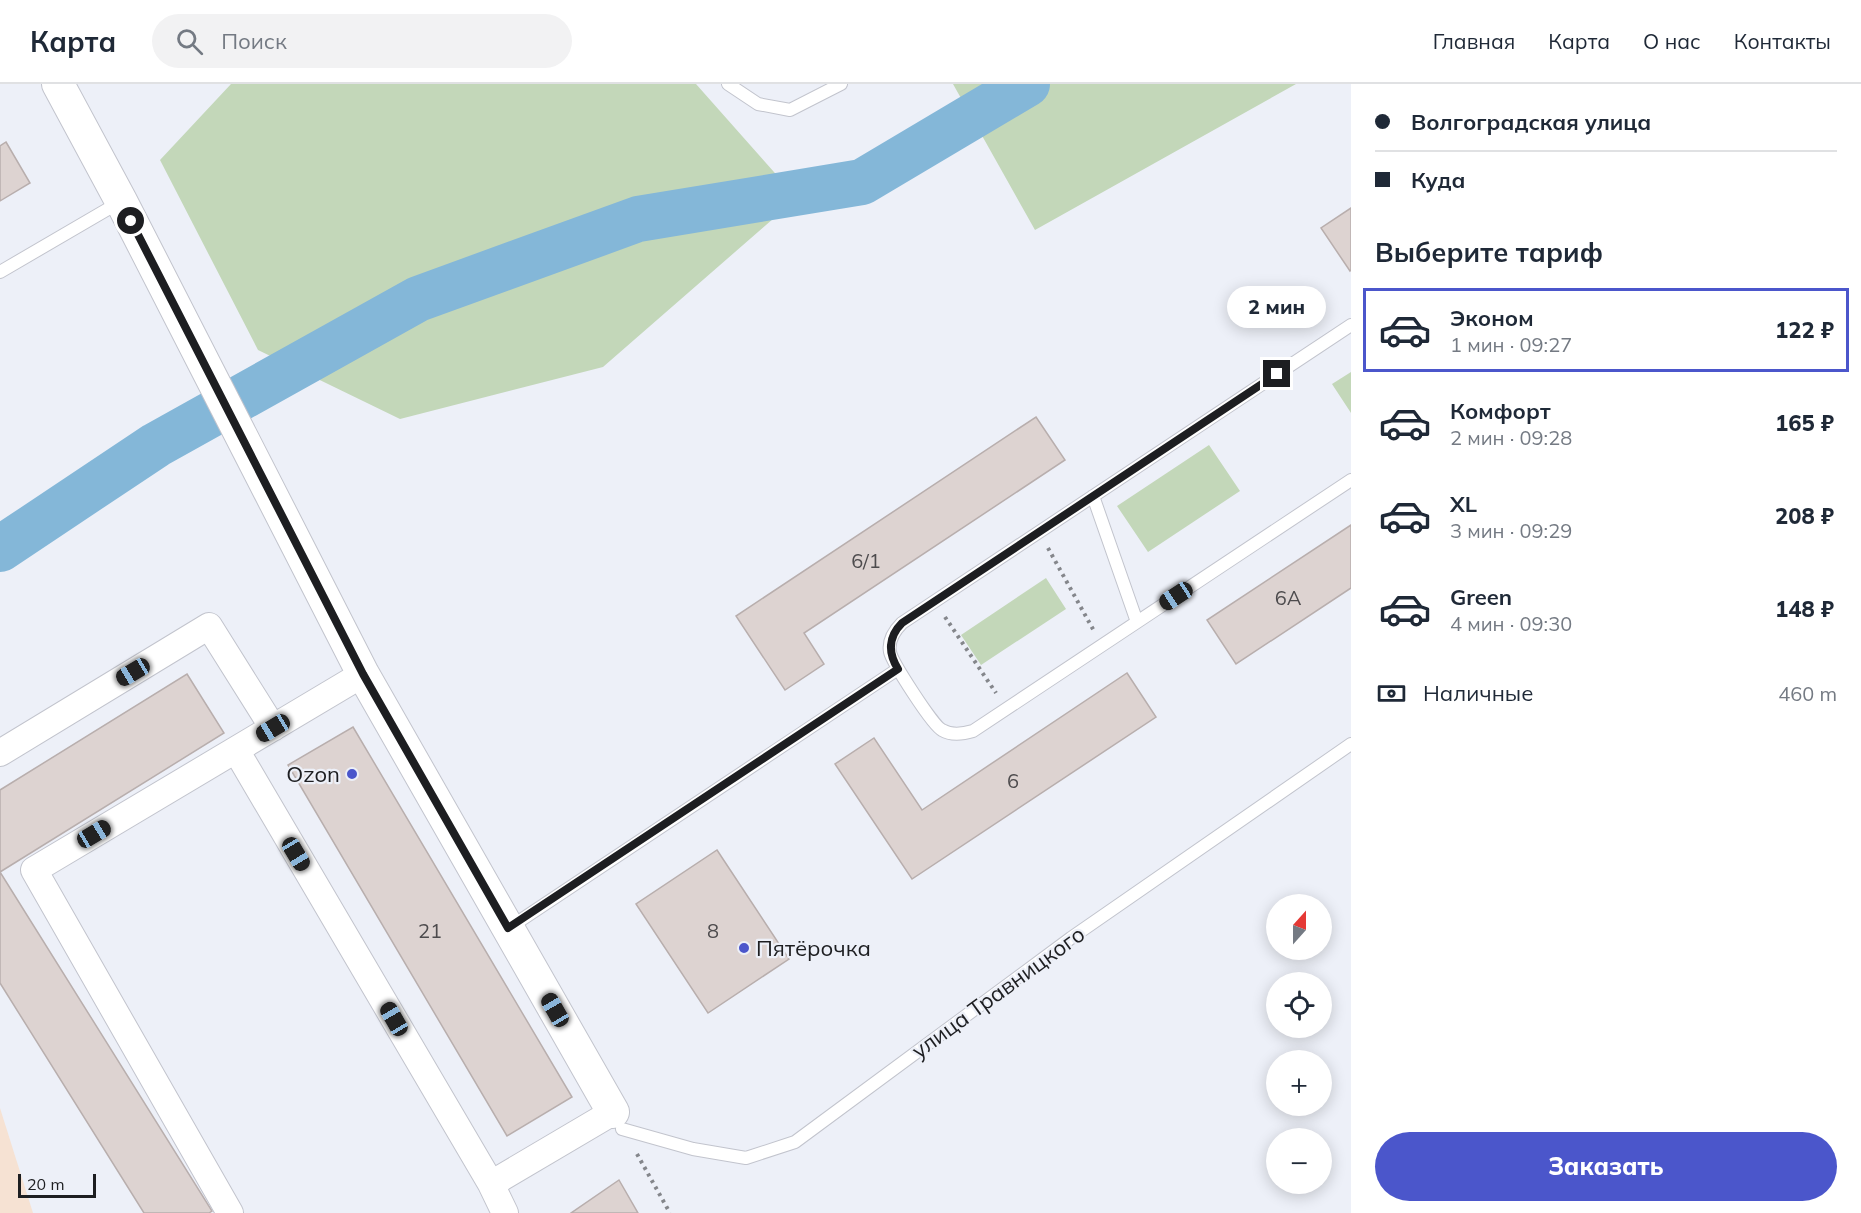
<!DOCTYPE html>
<html lang="ru">
<meta charset="utf-8">
<style>
:root{--surface:#fff;--page:#f2f2f3;--text:#1f2937;--muted:#747a83;--line:#e0e1e3;--accent:#4b56cb}
body{margin:0;font-family:Mulish,sans-serif;background:var(--page);color:var(--text);height:100vh;display:flex;flex-direction:column;font-size:22px;white-space:nowrap}
*{box-sizing:border-box;margin:0}
p{font-size:20px;color:var(--muted)}
.icon{flex:none;width:33px;height:33px;fill:none;stroke:currentColor;stroke-width:2;stroke-linecap:round;stroke-linejoin:round}
.map{position:relative;flex:1;overflow:hidden}
.sheet{display:flex;flex-direction:column;background:var(--surface);width:510px}
.sheet>*{flex:none}
.banner{display:grid;align-content:center;height:132px;padding:0 24px;background:var(--surface)}
.needle{width:39px;rotate:21deg}
.controls{position:absolute;left:1266px;top:810px;display:grid;gap:12px}
.controls a{display:grid;place-items:center;width:66px;height:66px;border-radius:50%;background:var(--surface);box-shadow:0 3px 15px #0003;font-size:30px}
.scale{position:absolute;left:18px;bottom:15px;width:78px;box-sizing:border-box;padding-left:6px;border:3px solid #1d1e21;border-top:0;font-size:16px;line-height:21px;white-space:nowrap;color:#1d1e21;-webkit-text-stroke:4px #edf0f8;paint-order:stroke}
.end{position:absolute;width:27px;height:27px;margin:-14px;border:8px solid #1d1e21;background:#fff;box-shadow:0 0 0 3px #fff}
.from{border-radius:50%}
.bubble{position:absolute;height:42px;border-radius:21px;background:var(--surface);box-shadow:0 3px 15px #0003;font-size:20px;font-weight:800;line-height:42px;text-align:center}
.car{position:absolute;width:18px;height:36px;margin:-18px -9px;border-radius:8px;box-shadow:0 0 4px 2px #0007;background:linear-gradient(#222 24%,#8ab4d8 0 40%,#222 0 76%,#8ab4d8 0 86%,#222 0)}
.banner b{display:flex;align-items:center;gap:21px;height:57px;font-size:22px}
.banner b+b{border-top:2px solid var(--line)}
.banner i{width:15px;height:15px;background:var(--text)}
ul{padding:0;list-style:none}
li{display:flex;align-items:center;gap:18px;height:84px;margin:0 12px 9px;padding:0 12px;border:3px solid transparent;border-radius:0px}
li div{flex:1}
li b{display:block;font-size:22px}
li em{font-style:normal;font-weight:800}
li.on{border-color:var(--accent)}
li>.icon{width:54px;height:54px;stroke-width:1.5}
h2{padding:0 24px;font-size:27px;line-height:72px}
.pay{display:flex;align-items:center;gap:15px;height:66px;padding:0 24px;font-size:22px}
.pay p{margin-inline-start:auto}
.cta{display:flex;gap:12px;margin-top:auto;padding:12px 24px}
.cta a{flex:1;height:69px;border-radius:36px;background:var(--accent);color:#fff;font-size:24px;font-weight:800;line-height:69px;text-align:center}
header{display:flex;align-items:center;gap:36px;box-sizing:border-box;height:84px;padding:0 30px;background:var(--surface);border-bottom:2px solid var(--line)}
header strong{font-size:28px}
nav{display:flex;gap:33px;margin-inline-start:auto;font-size:21px}
.search{width:420px;height:54px;background:var(--page);display:flex;align-items:center;gap:15px;box-sizing:border-box;padding:0 21px;border-radius:33px;color:var(--muted);font-size:22px}
main{display:flex;flex:1;min-height:0}
.map>svg:first-child{display:block}
.education{fill:#f6e2d3}
.green{fill:#c3d7b9}
.lines{fill:none;stroke-linecap:round;stroke-linejoin:round}
.river{stroke:#84b7d8;stroke-width:46}
.building{fill:#ddd3d1;stroke:#b8aead;stroke-width:1.5}
.service-casing{stroke:#c2c4cd;stroke-width:14}
.minor-casing{stroke:#c2c4cd;stroke-width:28}
.tertiary-casing{stroke:#c2c4cd;stroke-width:34}
.path{stroke:#84868b;stroke-width:4;stroke-dasharray:3 4.5;stroke-linecap:butt}
.service{stroke:#fff;stroke-width:12}
.minor{stroke:#fff;stroke-width:26}
.tertiary{stroke:#fff;stroke-width:32}
.route{stroke:#1d1e21;stroke-width:8}
.poi-dot{fill:#4b56cb;stroke:#edf0f8;stroke-width:2}
.labels{text-anchor:middle;stroke-width:4.5;stroke-linejoin:round;paint-order:stroke}
.number-label{font-size:20px;fill:#4d4b4d}
.poi-label{font-size:22px;fill:#1d1e21;stroke:#edf0f8;text-anchor:end}
.street-label{font-size:22px;fill:#1d1e21;stroke:#edf0f8}
</style>
<header>
<strong>Карта</strong>
<div class="search"><svg class="icon" aria-label="search" viewBox="0 0 24 24"><circle cx="10" cy="10" r="6"/><path d="M15 15l6 6"/></svg>Поиск</div>
<nav><a>Главная</a><a>Карта</a><a>О нас</a><a>Контакты</a></nav>
</header>
<main>
<div class="map">
<svg width="1351" height="1129" viewBox="0 0 1351 1129">
<rect width="100%" height="100%" fill="#edf0f8"/>
<!-- education -->
<path class="education" d="M 0,1024 L 33,1129 L 0,1129 Z"/>
<!-- green -->
<path class="green" d="M 231,0 L 696,0 L 797,114 L 603,283 L 400,335 L 258,266 L 160,76 Z
M 953,0 L 1296,0 L 1035,146 Z
M 1351,288 L 1351,329 L 1332,300 Z
M 1209,361 L 1240,407 L 1148,468 L 1117,422 Z
M 1046,494 L 1066,525 L 981,581 L 961,551 Z"/>
<g class="lines">
<!-- river -->
<path class="river" d="M 0,465 L 156,361 L 418,215 L 638,135 L 862,98 L 1027,0"/>
</g>
<!-- building -->
<path class="building" d="M 6,58 L 30,99 L 0,117 L 0,62 Z
M 1351,124 L 1351,186 L 1350,187 L 1321,144 Z
M 1036,333 L 1065,376 L 804,549 L 824,580 L 785,606 L 736,532 Z
M 1351,441 L 1351,504 L 1236,580 L 1207,536 Z
M 1127,589 L 1156,633 L 912,795 L 835,680 L 874,654 L 922,726 Z
M 187,590 L 224,649 L 0,788 L 212,1127 L 209,1129 L 144,1129 L 0,899 L 0,706 Z
M 353,643 L 572,1013 L 507,1052 L 288,681 Z
M 717,766 L 789,875 L 708,929 L 636,820 Z
M 619,1096 L 638,1129 L 571,1129 Z"/>
<g class="lines">
<!-- service casing -->
<g class="service-casing">
<path id="service" d="M 728,0 L 758,20 L 790,26 L 841,0
M 0,188 L 120,118
M 1351,241 L 902,539 C 894,547 888,557 890,568 C 892,578 933,642 942,646 C 952,652 963,650 973,647 L 1351,396
M 1093,412 L 1137,538
M 509,844 L 898,585
M 622,1045 L 693,1065 L 746,1074 L 795,1058 L 1071,854 L 1351,660"/>
</g>
<!-- minor casing -->
<g class="minor-casing">
<path id="minor" d="M 236,666 L 491,1100
M 0,669 L 209,542 L 273,644
M 230,1129 L 34,786 L 363,590
M 505,1129 L 491,1100 L 613,1028"/>
</g>
<!-- tertiary casing -->
<g class="tertiary-casing">
<path id="tertiary" d="M 58,0 L 121,117 L 363,590 L 613,1028"/>
</g>
<!-- path -->
<path class="path" d="M 1048,464 L 1094,547
M 945,533 L 996,609
M 637,1070 L 670,1129"/>
<!-- service -->
<use href="#service" class="service"/>
<!-- minor -->
<use href="#minor" class="minor"/>
<!-- tertiary -->
<use href="#tertiary" class="tertiary"/>
</g>
<g class="lines">
<!-- route -->
<path class="route" d="M 131,137 L 363,590 L 508,844 L 898,585 C 888,569 888,553 902,539 L 1277,290"/>
</g>
<!-- markers -->
<g class="poi-dot">
<circle cx="352" cy="690" r="6"/>
<circle cx="744" cy="864" r="6"/>
</g>
<g class="labels">
<!-- number labels -->
<g class="number-label">
<text x="866" y="484">6/1</text>
<text x="1288" y="521">6А</text>
<text x="1013" y="704">6</text>
<text x="430" y="854">21</text>
<text x="713" y="854">8</text>
</g>
<!-- poi labels -->
<g class="poi-label">
<text x="340" y="698">Ozon</text>
<text x="756" y="872" text-anchor="start">Пятёрочка</text>
</g>
<!-- street labels -->
<g class="street-label">
<text transform="translate(998 908) rotate(-36)" y="8">улица Травницкого</text>
</g>
</g>
</svg>
<div class="controls">
<a><svg class="needle" viewBox="-14 -14 28 28"><path d="M0-13l5 13h-10z" fill="#e53935"/><path d="M0 13l5-13h-10z" fill="#747a83"/></svg></a>
<a><svg class="icon" aria-label="locate" viewBox="0 0 24 24"><circle cx="12" cy="12" r="6"/><path d="M12 2v4M12 18v4M2 12h4M18 12h4"/></svg></a>
<a>+</a>
<a>−</a>
</div>
<div class="scale">20 m</div>
<i class="end from" style="left:131px;top:137px"></i>
<i class="end" style="left:1277px;top:290px"></i>
<div class="bubble" style="left:1227px;top:202px;width:99px">2 мин</div>
<i class="car" style="left:1176px;top:512px;rotate:237deg"></i>
<i class="car" style="left:133px;top:588px;rotate:239deg"></i>
<i class="car" style="left:273px;top:644px;rotate:239deg"></i>
<i class="car" style="left:94px;top:750px;rotate:59deg"></i>
<i class="car" style="left:296px;top:770px;rotate:149deg"></i>
<i class="car" style="left:555px;top:926px;rotate:330deg"></i>
<i class="car" style="left:394px;top:935px;rotate:330deg"></i>
</div>
<section class="sheet">
<div class="banner">
<b><i class="from"></i>Волгоградская улица</b>
<b><i></i>Куда</b>
</div>
<h2>Выберите тариф</h2>
<ul>
<li class="on"><svg class="icon" aria-label="car" viewBox="0 0 24 24"><path d="M5 17H2v-5l4-1 3-4h7l3 4 3 1v5h-3M9 17h6M6 11h13"/><circle cx="7" cy="17" r="2"/><circle cx="17" cy="17" r="2"/></svg><div><b>Эконом</b><p>1 мин · 09:27</p></div><em>122 ₽</em></li>
<li><svg class="icon" aria-label="car" viewBox="0 0 24 24"><path d="M5 17H2v-5l4-1 3-4h7l3 4 3 1v5h-3M9 17h6M6 11h13"/><circle cx="7" cy="17" r="2"/><circle cx="17" cy="17" r="2"/></svg><div><b>Комфорт</b><p>2 мин · 09:28</p></div><em>165 ₽</em></li>
<li><svg class="icon" aria-label="car" viewBox="0 0 24 24"><path d="M5 17H2v-5l4-1 3-4h7l3 4 3 1v5h-3M9 17h6M6 11h13"/><circle cx="7" cy="17" r="2"/><circle cx="17" cy="17" r="2"/></svg><div><b>XL</b><p>3 мин · 09:29</p></div><em>208 ₽</em></li>
<li><svg class="icon" aria-label="car" viewBox="0 0 24 24"><path d="M5 17H2v-5l4-1 3-4h7l3 4 3 1v5h-3M9 17h6M6 11h13"/><circle cx="7" cy="17" r="2"/><circle cx="17" cy="17" r="2"/></svg><div><b>Green</b><p>4 мин · 09:30</p></div><em>148 ₽</em></li>
</ul>
<div class="pay"><svg class="icon" aria-label="cash" viewBox="0 0 24 24"><path d="M3 7h18v10H3z"/><circle cx="12" cy="12" r="2"/></svg>Наличные<p>460 m</p></div>
<div class="cta"><a>Заказать</a></div>
</section>
</main>
